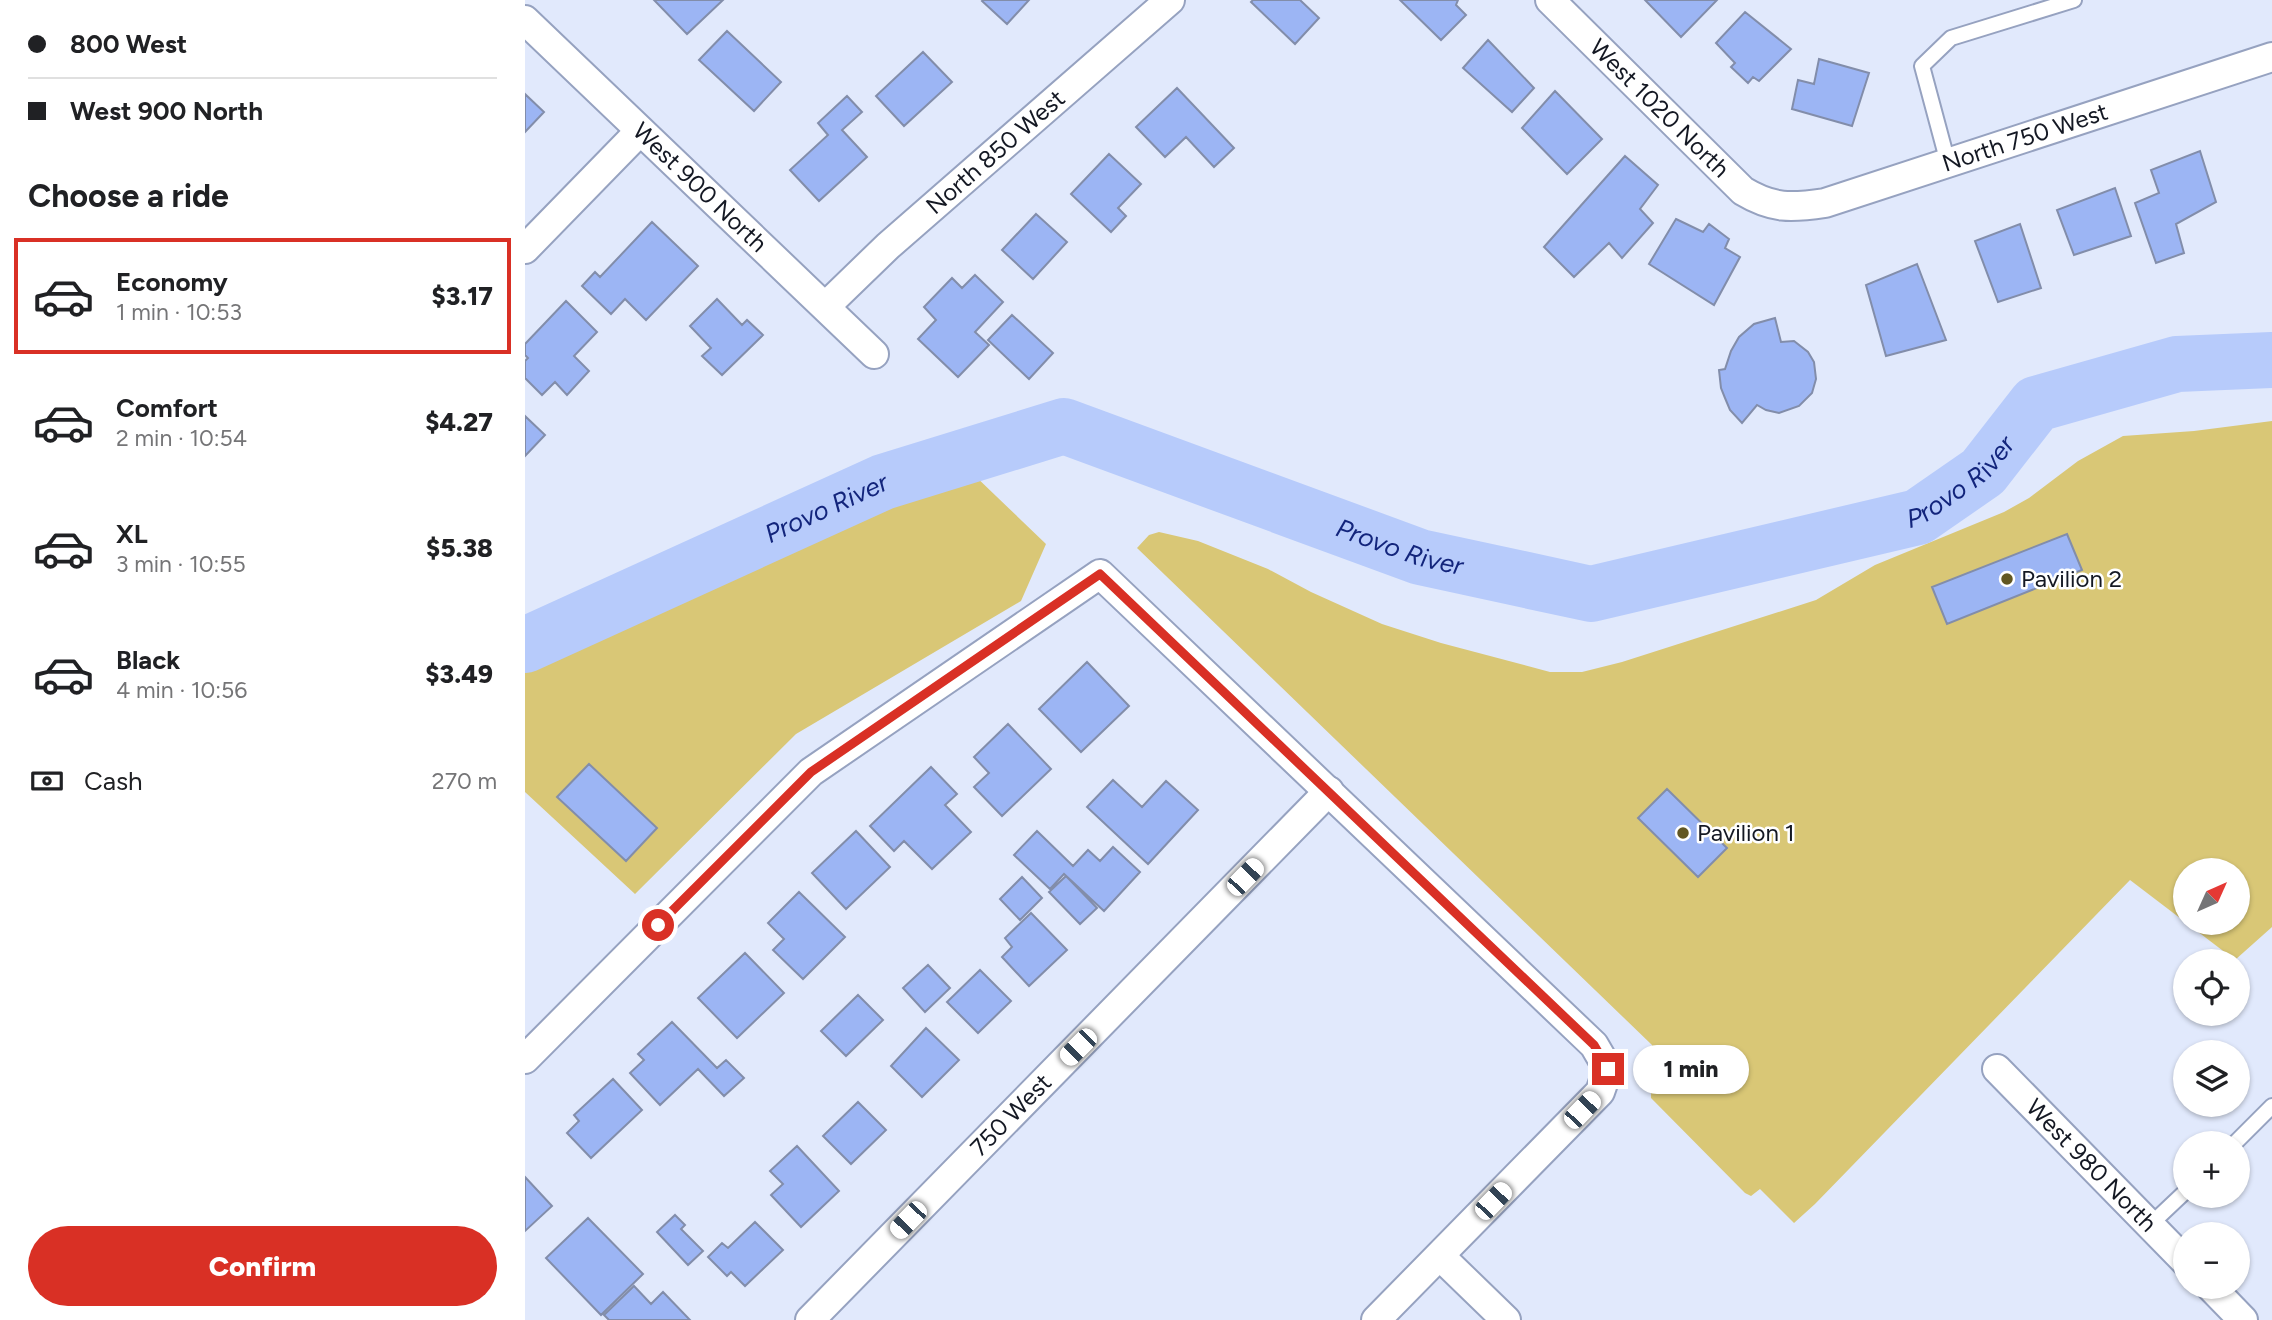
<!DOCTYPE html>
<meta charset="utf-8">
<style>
:root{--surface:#fff;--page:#f2f2f2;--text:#202124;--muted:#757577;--line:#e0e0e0;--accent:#d93025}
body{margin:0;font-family:Figtree,sans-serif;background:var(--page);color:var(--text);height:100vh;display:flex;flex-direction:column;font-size:26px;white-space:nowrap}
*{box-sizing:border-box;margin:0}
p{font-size:23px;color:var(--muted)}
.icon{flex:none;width:38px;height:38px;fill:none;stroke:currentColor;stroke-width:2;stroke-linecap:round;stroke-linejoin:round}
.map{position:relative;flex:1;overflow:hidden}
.details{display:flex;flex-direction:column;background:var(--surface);width:525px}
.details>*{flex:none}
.top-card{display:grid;align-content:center;height:154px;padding:0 28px;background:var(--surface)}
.needle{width:46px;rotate:45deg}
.buttons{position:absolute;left:1648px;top:858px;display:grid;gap:14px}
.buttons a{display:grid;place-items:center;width:77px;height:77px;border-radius:50%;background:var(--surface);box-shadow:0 2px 5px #0004;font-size:35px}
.end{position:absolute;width:32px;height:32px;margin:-16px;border:9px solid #d93025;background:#fff;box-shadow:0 0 0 4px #fff}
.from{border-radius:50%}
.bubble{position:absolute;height:49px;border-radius:24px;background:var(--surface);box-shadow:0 2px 5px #0004;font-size:23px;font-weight:800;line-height:49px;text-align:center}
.car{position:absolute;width:21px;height:42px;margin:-21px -10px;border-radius:9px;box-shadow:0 0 5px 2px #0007;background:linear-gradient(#fff 24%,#345 0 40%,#fff 0 76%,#345 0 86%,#fff 0)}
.top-card b{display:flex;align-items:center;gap:24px;height:66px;font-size:26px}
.top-card b+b{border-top:2px solid var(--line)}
.top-card i{width:18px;height:18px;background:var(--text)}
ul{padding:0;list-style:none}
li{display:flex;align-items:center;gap:21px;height:116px;margin:0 14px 10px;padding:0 14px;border:4px solid transparent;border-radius:0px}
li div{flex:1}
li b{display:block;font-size:26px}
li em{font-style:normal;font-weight:800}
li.active{border-color:var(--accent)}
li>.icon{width:63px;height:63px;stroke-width:1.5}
h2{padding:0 28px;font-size:32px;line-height:84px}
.pay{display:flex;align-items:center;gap:18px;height:77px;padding:0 28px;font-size:26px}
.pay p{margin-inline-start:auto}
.cta{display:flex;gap:14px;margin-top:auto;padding:14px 28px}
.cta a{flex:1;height:80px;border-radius:42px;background:var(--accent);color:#fff;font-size:28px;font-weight:800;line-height:80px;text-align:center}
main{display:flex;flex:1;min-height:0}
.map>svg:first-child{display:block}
.green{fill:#d9c776;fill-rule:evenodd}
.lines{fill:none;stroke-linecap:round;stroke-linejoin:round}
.river{stroke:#b7cbfb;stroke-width:56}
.building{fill:#9cb5f4;stroke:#828daa;stroke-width:2}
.lane-casing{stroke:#96a2c0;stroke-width:18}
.street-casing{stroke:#96a2c0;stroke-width:32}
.lane{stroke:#fff;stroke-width:14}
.street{stroke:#fff;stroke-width:28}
.route{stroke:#d93025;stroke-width:9}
.poi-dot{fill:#615622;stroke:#fff;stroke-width:2.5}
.labels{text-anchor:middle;stroke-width:5;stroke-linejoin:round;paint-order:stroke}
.street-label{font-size:24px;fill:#141823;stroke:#fff}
.poi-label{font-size:24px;fill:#141823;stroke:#fff;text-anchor:start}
.water-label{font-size:26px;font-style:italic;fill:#13257c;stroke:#fff}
</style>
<main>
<section class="details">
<div class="top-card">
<b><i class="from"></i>800 West</b>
<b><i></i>West 900 North</b>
</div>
<h2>Choose a ride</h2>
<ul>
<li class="active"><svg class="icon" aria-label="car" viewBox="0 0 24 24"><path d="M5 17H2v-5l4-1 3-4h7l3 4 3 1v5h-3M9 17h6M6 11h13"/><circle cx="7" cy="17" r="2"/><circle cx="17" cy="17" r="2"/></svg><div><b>Economy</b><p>1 min · 10:53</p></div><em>$3.17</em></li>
<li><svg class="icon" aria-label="car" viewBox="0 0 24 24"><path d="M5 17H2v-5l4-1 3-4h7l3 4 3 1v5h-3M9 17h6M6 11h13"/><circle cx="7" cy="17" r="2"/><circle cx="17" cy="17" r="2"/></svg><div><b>Comfort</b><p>2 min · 10:54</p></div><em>$4.27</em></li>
<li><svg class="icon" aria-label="car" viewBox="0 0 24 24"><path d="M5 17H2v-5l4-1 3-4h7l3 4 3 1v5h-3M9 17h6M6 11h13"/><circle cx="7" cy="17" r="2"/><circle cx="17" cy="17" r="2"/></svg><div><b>XL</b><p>3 min · 10:55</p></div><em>$5.38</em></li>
<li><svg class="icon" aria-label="car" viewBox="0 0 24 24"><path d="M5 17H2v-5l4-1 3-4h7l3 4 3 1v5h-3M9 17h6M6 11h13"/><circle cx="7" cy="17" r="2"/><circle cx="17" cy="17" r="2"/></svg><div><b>Black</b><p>4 min · 10:56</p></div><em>$3.49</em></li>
</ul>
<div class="pay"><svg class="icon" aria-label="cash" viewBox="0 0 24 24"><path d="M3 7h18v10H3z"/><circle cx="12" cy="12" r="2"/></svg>Cash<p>270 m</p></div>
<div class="cta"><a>Confirm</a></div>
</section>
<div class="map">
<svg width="1747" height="1320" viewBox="0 0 1747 1320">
<rect width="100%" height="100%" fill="#e1e9fc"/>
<!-- green -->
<path class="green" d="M 1747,421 L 1747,927 L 1710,960 L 1605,880 L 1290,1204 L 1269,1223 L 1235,1189 L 1226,1196 L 1220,1193 L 1126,1098 L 1127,1045 L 612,548 L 624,535 L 634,532 L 673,541 L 743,569 L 786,592 L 857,624 L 916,643 L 1025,672 L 1057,672 L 1097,662 L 1291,600 L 1350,565 L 1479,512 L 1504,498 L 1553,461 L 1598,436 L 1669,431 ZM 1661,870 L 1713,870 L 1713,922 L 1661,922 Z
M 446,472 L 521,544 L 496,601 L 271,734 L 110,894 L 0,792 L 0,663 L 295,529 Z"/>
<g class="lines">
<!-- river -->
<path class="river" id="s1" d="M 0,645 L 358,482 L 539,426 L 895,557 L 1066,594 L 1393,517 L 1458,472 L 1511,404 L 1652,364 L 1747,360"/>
</g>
<!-- building -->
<path class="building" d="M 129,0 L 198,0 L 162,34 Z
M 458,0 L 504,0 L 482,24 L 457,1 Z
M 728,0 L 775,0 L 794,18 L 770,44 L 726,2 Z
M 875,0 L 933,0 L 931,5 L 941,15 L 916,40 Z
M 1120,0 L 1192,0 L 1156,37 Z
M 1220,12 L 1266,49 L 1234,81 L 1228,77 L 1223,83 L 1206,67 L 1210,63 L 1191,43 Z
M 202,31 L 256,82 L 229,111 L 174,60 Z
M 963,40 L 1009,88 L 987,112 L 938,68 Z
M 398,52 L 427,82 L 379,126 L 351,96 Z
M 1294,59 L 1344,73 L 1327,126 L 1267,109 L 1273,80 L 1289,84 Z
M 652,88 L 709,148 L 689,167 L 661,137 L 640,157 L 611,127 Z
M 1030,91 L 1077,139 L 1042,174 L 997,128 Z
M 0,94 L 19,112 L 0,132 Z
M 322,96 L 337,112 L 317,130 L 342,157 L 294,201 L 265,170 L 303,135 L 293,123 Z
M 1675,151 L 1691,202 L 1651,224 L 1659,253 L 1631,263 L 1610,203 L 1634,193 L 1626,170 Z
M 584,154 L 616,184 L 593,208 L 601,216 L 586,232 L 546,194 Z
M 1100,156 L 1133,185 L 1115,209 L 1128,223 L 1097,258 L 1084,243 L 1049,277 L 1019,247 Z
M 1590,188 L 1606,236 L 1549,255 L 1532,210 Z
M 511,214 L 542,242 L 508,279 L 477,250 Z
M 1151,219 L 1178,232 L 1184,224 L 1204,239 L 1200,248 L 1215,257 L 1189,305 L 1124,264 Z
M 127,222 L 173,266 L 121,320 L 100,299 L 86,314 L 57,286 L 70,272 L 75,277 Z
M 1495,224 L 1516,288 L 1473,302 L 1450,241 Z
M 1392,264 L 1421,340 L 1361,356 L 1341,285 Z
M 450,275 L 478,302 L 450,332 L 464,345 L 433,377 L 393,339 L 411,320 L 399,307 L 427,278 L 437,288 Z
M 192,299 L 217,325 L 222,320 L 238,335 L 197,375 L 177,356 L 186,348 L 165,326 Z
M 41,301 L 72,332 L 49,356 L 64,371 L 42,395 L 30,382 L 17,395 L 0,378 L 0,361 L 3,358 L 0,355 L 0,344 Z
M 487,315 L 528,353 L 504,379 L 463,340 Z
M 1250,318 L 1256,342 L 1269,341 L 1283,352 L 1289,362 L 1291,379 L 1287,393 L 1274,406 L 1254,413 L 1241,410 L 1232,405 L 1217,423 L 1205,410 L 1200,398 L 1196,388 L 1194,370 L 1200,369 L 1206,351 L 1214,337 L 1229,324 Z
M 0,416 L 20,435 L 0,456 Z
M 1542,534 L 1557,570 L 1422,624 L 1407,587 Z
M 562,662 L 604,706 L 556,752 L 514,709 Z
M 483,724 L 526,769 L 477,816 L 449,787 L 464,773 L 449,757 Z
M 64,764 L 132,828 L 101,861 L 32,797 Z
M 406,767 L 432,794 L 420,805 L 446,832 L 407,869 L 379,841 L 369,851 L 345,826 Z
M 588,780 L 617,807 L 641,781 L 673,810 L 623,864 L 562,807 Z
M 1142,789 L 1202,848 L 1173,877 L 1113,818 Z
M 331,831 L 365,867 L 321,909 L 287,873 Z
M 512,831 L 548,866 L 563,850 L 575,861 L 588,847 L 615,872 L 579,911 L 539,874 L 525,889 L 489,855 Z
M 541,876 L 572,908 L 555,924 L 524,892 Z
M 497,877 L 517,898 L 495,920 L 475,899 Z
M 274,892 L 320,937 L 278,979 L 248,950 L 259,939 L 243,923 Z
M 506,913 L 542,950 L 504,986 L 477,957 L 487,947 L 480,938 Z
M 220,953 L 259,993 L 212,1038 L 173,998 Z
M 403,965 L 425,988 L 400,1012 L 378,988 Z
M 455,970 L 486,1001 L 453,1033 L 422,1002 Z
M 333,995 L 358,1020 L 321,1056 L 296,1031 Z
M 147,1022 L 192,1068 L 201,1060 L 219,1078 L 199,1096 L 173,1069 L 135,1105 L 105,1073 L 119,1060 L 113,1054 Z
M 401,1028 L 434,1060 L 397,1097 L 366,1066 Z
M 88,1079 L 117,1110 L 66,1158 L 42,1133 L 54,1121 L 49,1115 Z
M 333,1102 L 361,1130 L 326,1164 L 298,1136 Z
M 272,1146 L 314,1191 L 276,1227 L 246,1195 L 258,1184 L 245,1171 Z
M 0,1177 L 27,1206 L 0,1231 Z
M 150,1215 L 160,1225 L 156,1229 L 178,1251 L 163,1265 L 132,1232 Z
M 63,1218 L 118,1274 L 76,1315 L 21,1258 Z
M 230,1222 L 258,1250 L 220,1286 L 206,1272 L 202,1276 L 183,1257 L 197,1243 L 203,1248 Z
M 109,1286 L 126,1304 L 138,1292 L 165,1320 L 84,1320 L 79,1315 Z"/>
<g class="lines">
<!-- lane casing -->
<g class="lane-casing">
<path id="lane" d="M 1423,163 L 1397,66 L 1426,38 L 1549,0
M 1710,1143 L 1747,1106
M 1625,1225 L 1661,1191"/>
</g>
<!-- street casing -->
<g class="street-casing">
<g id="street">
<path id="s2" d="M 1025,0 L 1218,191 C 1248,209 1266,208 1300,203 L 1747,57"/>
<path id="s3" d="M 0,20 L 349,354"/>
<path d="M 0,249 L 115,131"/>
<path id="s4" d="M 301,306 L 363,246 L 645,0"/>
<path d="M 0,1059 L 286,772 L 575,574 L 1069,1045 L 1083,1069 L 1075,1092 L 851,1320"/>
<path id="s5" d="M 1472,1069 L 1661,1262"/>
<path d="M 915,1256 L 981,1320"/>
<path d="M 1685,1286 L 1718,1320"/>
<path id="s6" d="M 285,1320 L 804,791"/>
</g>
</g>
<!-- lane -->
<use href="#lane" class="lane"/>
<!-- street -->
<use href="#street" class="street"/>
</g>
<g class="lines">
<!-- route -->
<path class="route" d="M 133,925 L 286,772 L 575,574 L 1069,1045 L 1083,1069"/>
</g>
<!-- markers -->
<g class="poi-dot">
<circle cx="1482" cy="579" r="7"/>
<circle cx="1158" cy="833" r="7"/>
</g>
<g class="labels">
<!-- street labels -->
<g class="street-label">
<text dy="8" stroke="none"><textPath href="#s2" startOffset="154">West 1020 North</textPath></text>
<text dy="8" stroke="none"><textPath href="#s2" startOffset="567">North 750 West</textPath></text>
<text dy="8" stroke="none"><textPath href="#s4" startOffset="229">North 850 West</textPath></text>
<text dy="8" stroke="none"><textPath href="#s3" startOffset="242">West 900 North</textPath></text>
<text dy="8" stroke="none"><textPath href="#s6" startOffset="287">750 West</textPath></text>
<text dy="8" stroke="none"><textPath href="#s5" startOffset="135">West 980 North</textPath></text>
</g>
<!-- poi labels -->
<g class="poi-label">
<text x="1496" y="587">Pavilion 2</text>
<text x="1172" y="841">Pavilion 1</text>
</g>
<!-- water labels -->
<g class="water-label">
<text dy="9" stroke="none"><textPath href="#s1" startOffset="1528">Provo River</textPath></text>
<text dy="9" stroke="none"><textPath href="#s1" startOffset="331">Provo River</textPath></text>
<text dy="9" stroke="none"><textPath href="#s1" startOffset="940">Provo River</textPath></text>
</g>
</g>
</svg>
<div class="buttons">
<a><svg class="needle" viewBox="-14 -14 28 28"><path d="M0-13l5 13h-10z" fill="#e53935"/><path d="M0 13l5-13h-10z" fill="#757577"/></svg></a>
<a><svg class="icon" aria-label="locate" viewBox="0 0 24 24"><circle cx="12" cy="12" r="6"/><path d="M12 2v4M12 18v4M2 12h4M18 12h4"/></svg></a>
<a><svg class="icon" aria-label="layers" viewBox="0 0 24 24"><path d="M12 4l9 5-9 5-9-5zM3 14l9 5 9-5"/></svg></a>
<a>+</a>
<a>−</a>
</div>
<i class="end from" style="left:133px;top:925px"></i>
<i class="end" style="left:1083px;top:1069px"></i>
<div class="bubble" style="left:1108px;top:1045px;width:116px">1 min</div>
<i class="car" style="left:720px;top:877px;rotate:44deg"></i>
<i class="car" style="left:553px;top:1047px;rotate:225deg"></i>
<i class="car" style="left:1057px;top:1110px;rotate:44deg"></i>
<i class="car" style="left:968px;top:1201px;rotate:44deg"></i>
<i class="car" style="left:383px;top:1220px;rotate:224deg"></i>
</div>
</main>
